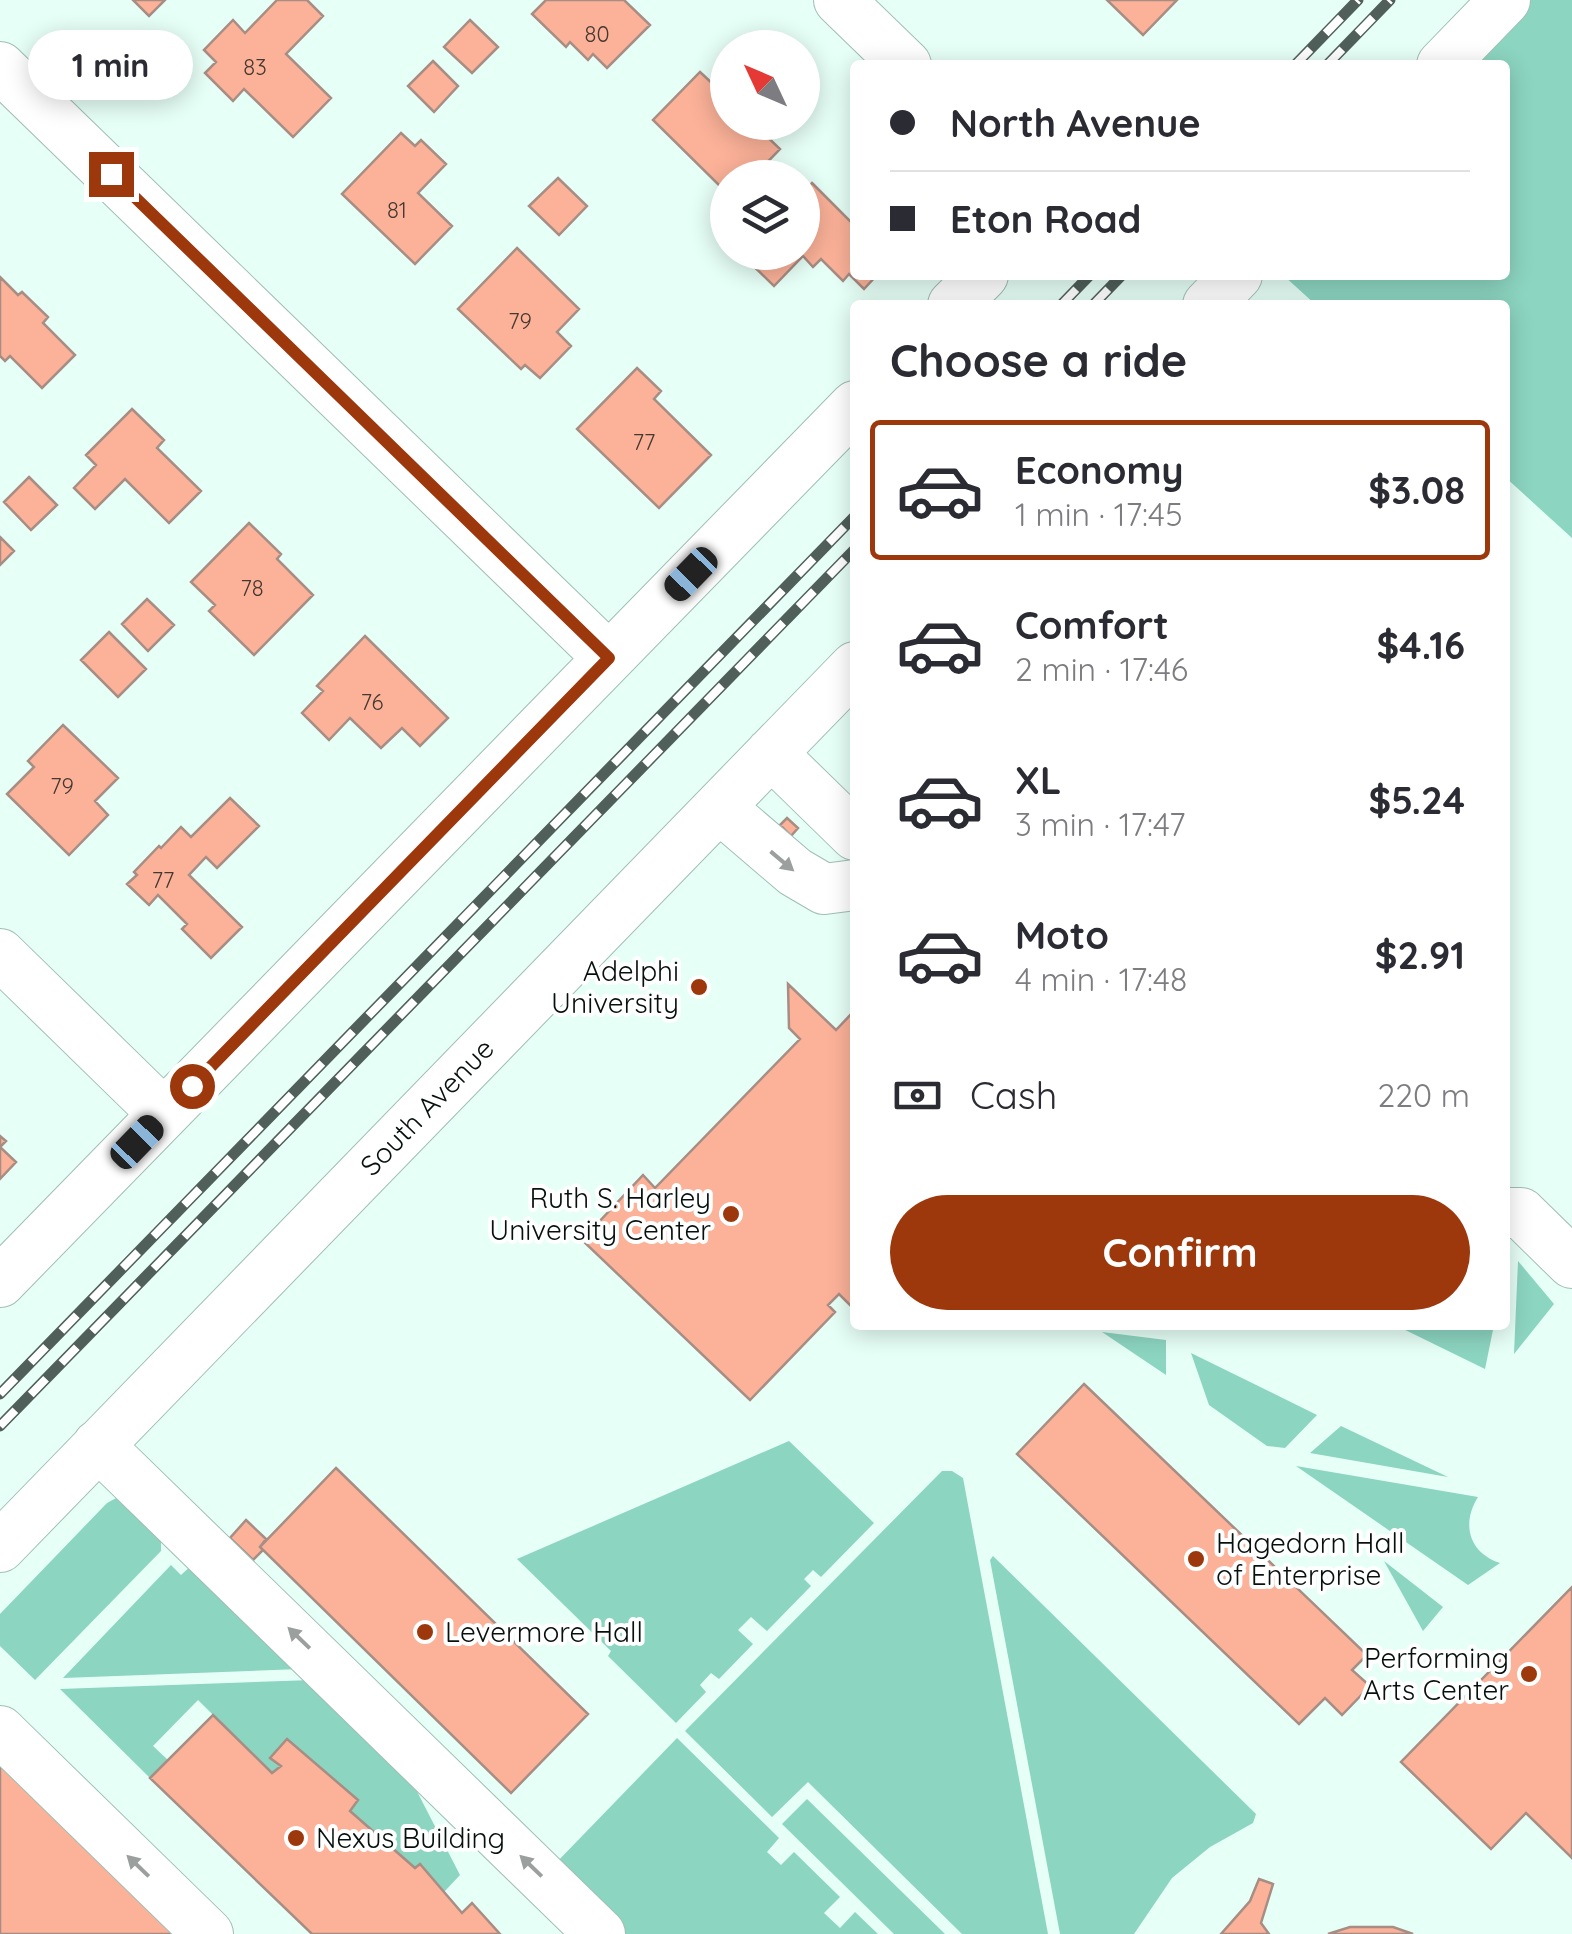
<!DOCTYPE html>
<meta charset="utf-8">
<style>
:root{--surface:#fff;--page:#f7f7f7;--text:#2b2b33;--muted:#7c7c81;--line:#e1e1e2;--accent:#9d370c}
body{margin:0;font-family:Quicksand,sans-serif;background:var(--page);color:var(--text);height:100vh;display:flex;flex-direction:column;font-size:38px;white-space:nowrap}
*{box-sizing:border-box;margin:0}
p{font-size:32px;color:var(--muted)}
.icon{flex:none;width:55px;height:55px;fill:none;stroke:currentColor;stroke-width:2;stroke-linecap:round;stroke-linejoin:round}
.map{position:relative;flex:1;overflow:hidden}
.drawer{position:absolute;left:850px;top:300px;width:660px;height:1030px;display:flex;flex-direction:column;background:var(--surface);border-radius:10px;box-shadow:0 5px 25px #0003}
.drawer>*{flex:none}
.hud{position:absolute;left:850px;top:60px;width:660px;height:220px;border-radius:10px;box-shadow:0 5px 25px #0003;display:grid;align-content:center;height:220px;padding:0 40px;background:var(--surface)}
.needle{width:65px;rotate:314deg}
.controls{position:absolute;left:710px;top:30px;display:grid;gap:20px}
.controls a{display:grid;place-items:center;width:110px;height:110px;border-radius:50%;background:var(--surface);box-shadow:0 5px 25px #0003;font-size:50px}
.end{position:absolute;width:45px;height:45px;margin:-22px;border:12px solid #9d370c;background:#fff;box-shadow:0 0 0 5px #fff}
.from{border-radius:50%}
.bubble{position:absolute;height:70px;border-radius:35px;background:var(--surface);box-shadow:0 5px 25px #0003;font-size:32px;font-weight:700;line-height:70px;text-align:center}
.car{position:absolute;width:30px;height:60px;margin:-30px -15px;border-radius:12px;box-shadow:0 0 8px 2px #0007;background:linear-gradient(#222 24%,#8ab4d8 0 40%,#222 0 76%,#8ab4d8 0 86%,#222 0)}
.hud b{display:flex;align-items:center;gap:35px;height:95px;font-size:38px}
.hud b+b{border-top:2px solid var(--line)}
.hud i{width:25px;height:25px;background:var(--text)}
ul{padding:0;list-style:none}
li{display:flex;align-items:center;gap:30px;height:140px;margin:0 20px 15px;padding:0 20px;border:5px solid transparent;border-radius:10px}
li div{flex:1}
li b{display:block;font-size:38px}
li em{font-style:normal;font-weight:700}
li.active{border-color:var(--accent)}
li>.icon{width:90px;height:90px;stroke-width:1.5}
h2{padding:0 40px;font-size:45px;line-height:120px}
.pay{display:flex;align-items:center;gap:25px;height:110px;padding:0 40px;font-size:38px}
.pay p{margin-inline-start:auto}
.cta{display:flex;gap:20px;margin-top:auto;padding:20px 40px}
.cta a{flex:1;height:115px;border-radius:60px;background:var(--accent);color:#fff;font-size:40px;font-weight:700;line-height:115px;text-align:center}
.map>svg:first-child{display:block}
.green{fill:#8cd5c0}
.building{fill:#fcb299;stroke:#a78d84;stroke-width:2.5}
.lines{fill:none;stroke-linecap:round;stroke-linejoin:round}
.minor-casing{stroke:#a1bfb5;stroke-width:52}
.minor{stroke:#fff;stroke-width:50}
.rail-casing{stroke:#505f5a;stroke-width:11}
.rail{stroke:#fff;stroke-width:8;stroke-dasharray:22;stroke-linecap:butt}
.oneway{fill:#9b9f9e}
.route{stroke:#9d370c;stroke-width:12}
.poi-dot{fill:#9d370c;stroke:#fff;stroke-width:4}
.labels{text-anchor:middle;stroke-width:8;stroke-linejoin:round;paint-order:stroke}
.number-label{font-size:22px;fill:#443830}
.poi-label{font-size:28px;fill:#06100d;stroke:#fff;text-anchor:end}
.street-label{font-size:28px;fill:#06100d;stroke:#fff}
</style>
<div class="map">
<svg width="1572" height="1934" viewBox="0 0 1572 1934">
<rect width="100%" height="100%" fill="#e6fff7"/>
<!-- green -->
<path class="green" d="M 1511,0 L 1572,0 L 1572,538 L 1505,477 L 1505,305 L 1316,305 L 1283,275 L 1505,275 L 1505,65 L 1447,65 Z
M 1518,1261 L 1554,1304 L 1514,1354 Z
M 1395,1325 L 1494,1325 L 1485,1369 Z
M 1102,1332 L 1166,1340 L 1166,1375 Z
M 1191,1353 L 1317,1415 L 1285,1448 L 1267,1446 L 1209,1405 Z
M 1341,1426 L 1448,1477 L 1310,1453 Z
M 789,1441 L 874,1523 L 821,1577 L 813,1570 L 804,1579 L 811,1586 L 767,1631 L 751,1617 L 738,1630 L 753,1644 L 719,1679 L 711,1673 L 700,1685 L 706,1692 L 676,1723 L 608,1656 L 611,1651 L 517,1559 Z
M 1296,1466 L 1478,1497 C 1461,1524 1469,1553 1500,1563 L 1468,1585 Z
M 942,1471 L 952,1471 L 963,1478 L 1048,1934 L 962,1934 L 808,1782 L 772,1817 L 685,1731 Z
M 120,1496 L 161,1535 L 161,1551 L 35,1680 L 0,1646 L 0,1614 L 107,1503 Z
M 993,1556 L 1256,1814 L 1253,1823 L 1210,1847 L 1172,1878 L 1134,1934 L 1060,1934 L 990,1560 Z
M 1384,1561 L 1443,1607 L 1423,1631 Z
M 193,1564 L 300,1669 L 63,1678 L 171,1565 L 181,1575 Z
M 312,1680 L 407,1772 L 460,1875 L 444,1892 L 421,1864 L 415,1868 L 350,1811 L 358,1800 L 287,1740 L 271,1758 L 281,1766 L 272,1773 L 198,1700 L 153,1746 L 168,1760 L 150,1778 L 60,1689 Z
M 677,1738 L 779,1838 L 767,1852 L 781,1865 L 794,1852 L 840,1897 L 824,1913 L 840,1928 L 855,1912 L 878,1934 L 626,1934 L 555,1864 Z
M 807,1799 L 945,1934 L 894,1934 L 782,1824 Z"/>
<!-- building -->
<path class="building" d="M 133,0 L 165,0 L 149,16 Z
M 277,0 L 307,0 L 323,16 L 286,54 L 331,98 L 293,137 L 244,89 L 233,101 L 205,73 L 216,62 L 204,50 L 233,20 L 245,33 Z
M 546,0 L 624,0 L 650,25 L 607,68 L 593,54 L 588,60 L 570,42 L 566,47 L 532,14 Z
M 1107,0 L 1177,0 L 1143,35 Z
M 470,20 L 498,47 L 472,73 L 444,47 Z
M 433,61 L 458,86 L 434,112 L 408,86 Z
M 700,72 L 728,98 L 728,122 L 752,122 L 780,149 L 752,178 L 741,174 L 738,178 L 728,178 L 725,191 L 653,120 Z
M 401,133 L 415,146 L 421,140 L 446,164 L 418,193 L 452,226 L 415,264 L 342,194 Z
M 558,178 L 587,206 L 559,235 L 529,206 Z
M 812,183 L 855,226 L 855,275 L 877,275 L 864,289 L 849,274 L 843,281 L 821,259 L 813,267 L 803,256 L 774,286 L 742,255 L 802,252 L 802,193 Z
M 517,248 L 579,309 L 557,332 L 571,346 L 540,378 L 525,365 L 521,369 L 458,309 Z
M 0,277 L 18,295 L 22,292 L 48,317 L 43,323 L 75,355 L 42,388 L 10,356 L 5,361 L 0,356 Z
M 637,368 L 661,391 L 654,399 L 711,455 L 659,508 L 577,429 Z
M 132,409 L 164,440 L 157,448 L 201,491 L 169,523 L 125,479 L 95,509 L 74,488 L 96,465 L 86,455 Z
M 29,477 L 57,505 L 31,530 L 4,502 Z
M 249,523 L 281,554 L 277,559 L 313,595 L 254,655 L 209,611 L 215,605 L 191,582 Z
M 0,537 L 14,551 L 0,565 Z
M 147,599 L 174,625 L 148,651 L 122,624 Z
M 109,632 L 146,669 L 118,697 L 81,660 Z
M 365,636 L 448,718 L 420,746 L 402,728 L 381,748 L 350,718 L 329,740 L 302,713 L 323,691 L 317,686 Z
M 63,725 L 118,778 L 95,801 L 108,815 L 69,855 L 7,794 L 34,767 L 28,761 Z
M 230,798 L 259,826 L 217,868 L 206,857 L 189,875 L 242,927 L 211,958 L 182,929 L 187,924 L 158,895 L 149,905 L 127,884 L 137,875 L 134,872 L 159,846 L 161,848 L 181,827 L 191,837 Z
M 787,818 L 798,828 L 791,836 L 780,825 Z
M 788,984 L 836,1030 L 855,1010 L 855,1310 L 839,1294 L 828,1305 L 835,1312 L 750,1400 L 582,1240 L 643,1175 L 655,1188 L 800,1039 L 789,1028 Z
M 0,1136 L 6,1141 L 0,1147 L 16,1162 L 0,1179 Z
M 1084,1384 L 1367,1655 L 1352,1670 L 1370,1686 L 1342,1715 L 1325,1698 L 1299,1724 L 1017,1454 Z
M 336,1468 L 588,1714 L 511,1793 L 260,1547 Z
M 246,1520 L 266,1539 L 260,1547 L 263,1550 L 253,1560 L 230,1538 Z
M 1572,1587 L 1572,1858 L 1526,1813 L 1491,1849 L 1401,1762 Z
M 0,1707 L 231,1934 L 0,1934 Z
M 213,1715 L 272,1773 L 281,1766 L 270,1758 L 287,1739 L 358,1800 L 350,1811 L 415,1868 L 420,1864 L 462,1913 L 472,1903 L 500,1934 L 312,1934 L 150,1778 Z
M 1259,1879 L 1273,1884 L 1261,1923 L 1269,1934 L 1221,1934 L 1250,1901 Z
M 1350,1927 L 1393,1927 L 1413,1934 L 1328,1934 Z"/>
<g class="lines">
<!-- minor casing -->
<g class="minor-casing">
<path id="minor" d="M 839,0 L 906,65
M 1442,65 L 1505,0
M 0,67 L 609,658
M 953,305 L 983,275
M 1208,305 L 1237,275
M 771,753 L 855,835
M 719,807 L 795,872 L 824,889 L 855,885
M 0,954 L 164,1114
M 1505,1213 L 1521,1213 L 1572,1263
M 0,1282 L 855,406
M 98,1445 L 600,1934
M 0,1547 L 855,667
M 0,1731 L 208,1934"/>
</g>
<!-- minor -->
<use href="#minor" class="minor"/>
<!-- rail casing -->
<g class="rail-casing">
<path id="rail" d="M 1295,65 L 1358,0
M 1327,65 L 1390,0
M 1061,305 L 1090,275
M 1093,305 L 1122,275
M 0,1394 L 855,516
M 0,1426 L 855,549"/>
</g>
<!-- rail -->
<use href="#rail" class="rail"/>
</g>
<!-- one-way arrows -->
<defs><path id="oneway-solid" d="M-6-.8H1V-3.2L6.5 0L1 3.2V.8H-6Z" transform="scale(2.5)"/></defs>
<g class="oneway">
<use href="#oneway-solid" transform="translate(782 861) rotate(40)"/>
<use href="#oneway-solid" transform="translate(299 1638) rotate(-136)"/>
<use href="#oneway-solid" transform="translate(138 1866) rotate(-136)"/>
<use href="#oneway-solid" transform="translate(531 1866) rotate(-136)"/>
</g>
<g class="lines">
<!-- route -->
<path class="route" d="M 111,174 L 609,658 L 192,1086"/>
</g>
<!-- markers -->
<g class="poi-dot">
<circle cx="699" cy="987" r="10"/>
<circle cx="731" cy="1214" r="10"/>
<circle cx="1196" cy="1559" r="10"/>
<circle cx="425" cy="1632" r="10"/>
<circle cx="1529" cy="1674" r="10"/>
<circle cx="296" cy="1838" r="10"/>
</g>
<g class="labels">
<!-- number labels -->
<g class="number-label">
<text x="597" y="42">80</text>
<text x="255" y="75">83</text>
<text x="397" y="218">81</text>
<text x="520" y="329">79</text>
<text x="644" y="450">77</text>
<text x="252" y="596">78</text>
<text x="372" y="710">76</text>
<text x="62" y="794">79</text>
<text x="163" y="888">77</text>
</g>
<!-- poi labels -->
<g class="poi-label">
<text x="679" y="981">Adelphi<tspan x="679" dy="32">University</tspan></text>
<text x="711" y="1208">Ruth S. Harley<tspan x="711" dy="32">University Center</tspan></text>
<text x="1216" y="1553" text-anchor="start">Hagedorn Hall<tspan x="1216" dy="32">of Enterprise</tspan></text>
<text x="445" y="1642" text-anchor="start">Levermore Hall</text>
<text x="1509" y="1668">Performing<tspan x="1509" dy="32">Arts Center</tspan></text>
<text x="316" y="1848" text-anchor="start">Nexus Building</text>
</g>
<!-- street labels -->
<g class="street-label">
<text transform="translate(427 1107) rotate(-46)" y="10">South Avenue</text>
</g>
</g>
</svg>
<div class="controls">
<a><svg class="needle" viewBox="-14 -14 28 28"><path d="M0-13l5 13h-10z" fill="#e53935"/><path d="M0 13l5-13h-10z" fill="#7c7c81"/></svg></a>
<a><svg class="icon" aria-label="layers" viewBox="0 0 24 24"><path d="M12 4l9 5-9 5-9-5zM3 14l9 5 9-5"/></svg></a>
</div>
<i class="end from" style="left:192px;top:1086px"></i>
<i class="end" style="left:111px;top:174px"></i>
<div class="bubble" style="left:28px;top:30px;width:165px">1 min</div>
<i class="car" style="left:691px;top:574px;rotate:224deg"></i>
<i class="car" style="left:137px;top:1142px;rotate:44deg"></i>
<div class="hud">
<b><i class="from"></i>North Avenue</b>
<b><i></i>Eton Road</b>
</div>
<section class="drawer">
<h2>Choose a ride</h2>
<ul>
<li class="active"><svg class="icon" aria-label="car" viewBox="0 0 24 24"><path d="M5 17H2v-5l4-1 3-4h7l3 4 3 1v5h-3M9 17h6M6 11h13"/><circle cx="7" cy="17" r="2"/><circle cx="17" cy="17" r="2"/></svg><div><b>Economy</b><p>1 min · 17:45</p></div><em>$3.08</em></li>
<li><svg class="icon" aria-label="car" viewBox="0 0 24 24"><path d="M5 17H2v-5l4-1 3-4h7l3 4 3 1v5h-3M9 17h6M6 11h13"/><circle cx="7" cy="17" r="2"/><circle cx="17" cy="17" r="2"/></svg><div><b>Comfort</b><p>2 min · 17:46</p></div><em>$4.16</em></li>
<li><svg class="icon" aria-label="car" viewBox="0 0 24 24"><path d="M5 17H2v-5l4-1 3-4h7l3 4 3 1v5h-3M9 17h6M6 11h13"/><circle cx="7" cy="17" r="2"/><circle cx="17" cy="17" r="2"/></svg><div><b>XL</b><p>3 min · 17:47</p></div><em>$5.24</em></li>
<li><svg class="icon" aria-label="car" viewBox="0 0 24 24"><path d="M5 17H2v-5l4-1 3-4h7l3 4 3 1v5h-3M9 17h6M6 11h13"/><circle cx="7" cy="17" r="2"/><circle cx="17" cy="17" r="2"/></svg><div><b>Moto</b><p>4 min · 17:48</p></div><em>$2.91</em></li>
</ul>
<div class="pay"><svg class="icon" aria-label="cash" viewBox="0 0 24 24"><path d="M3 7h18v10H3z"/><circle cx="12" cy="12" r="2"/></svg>Cash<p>220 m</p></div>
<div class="cta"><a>Confirm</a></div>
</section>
</div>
